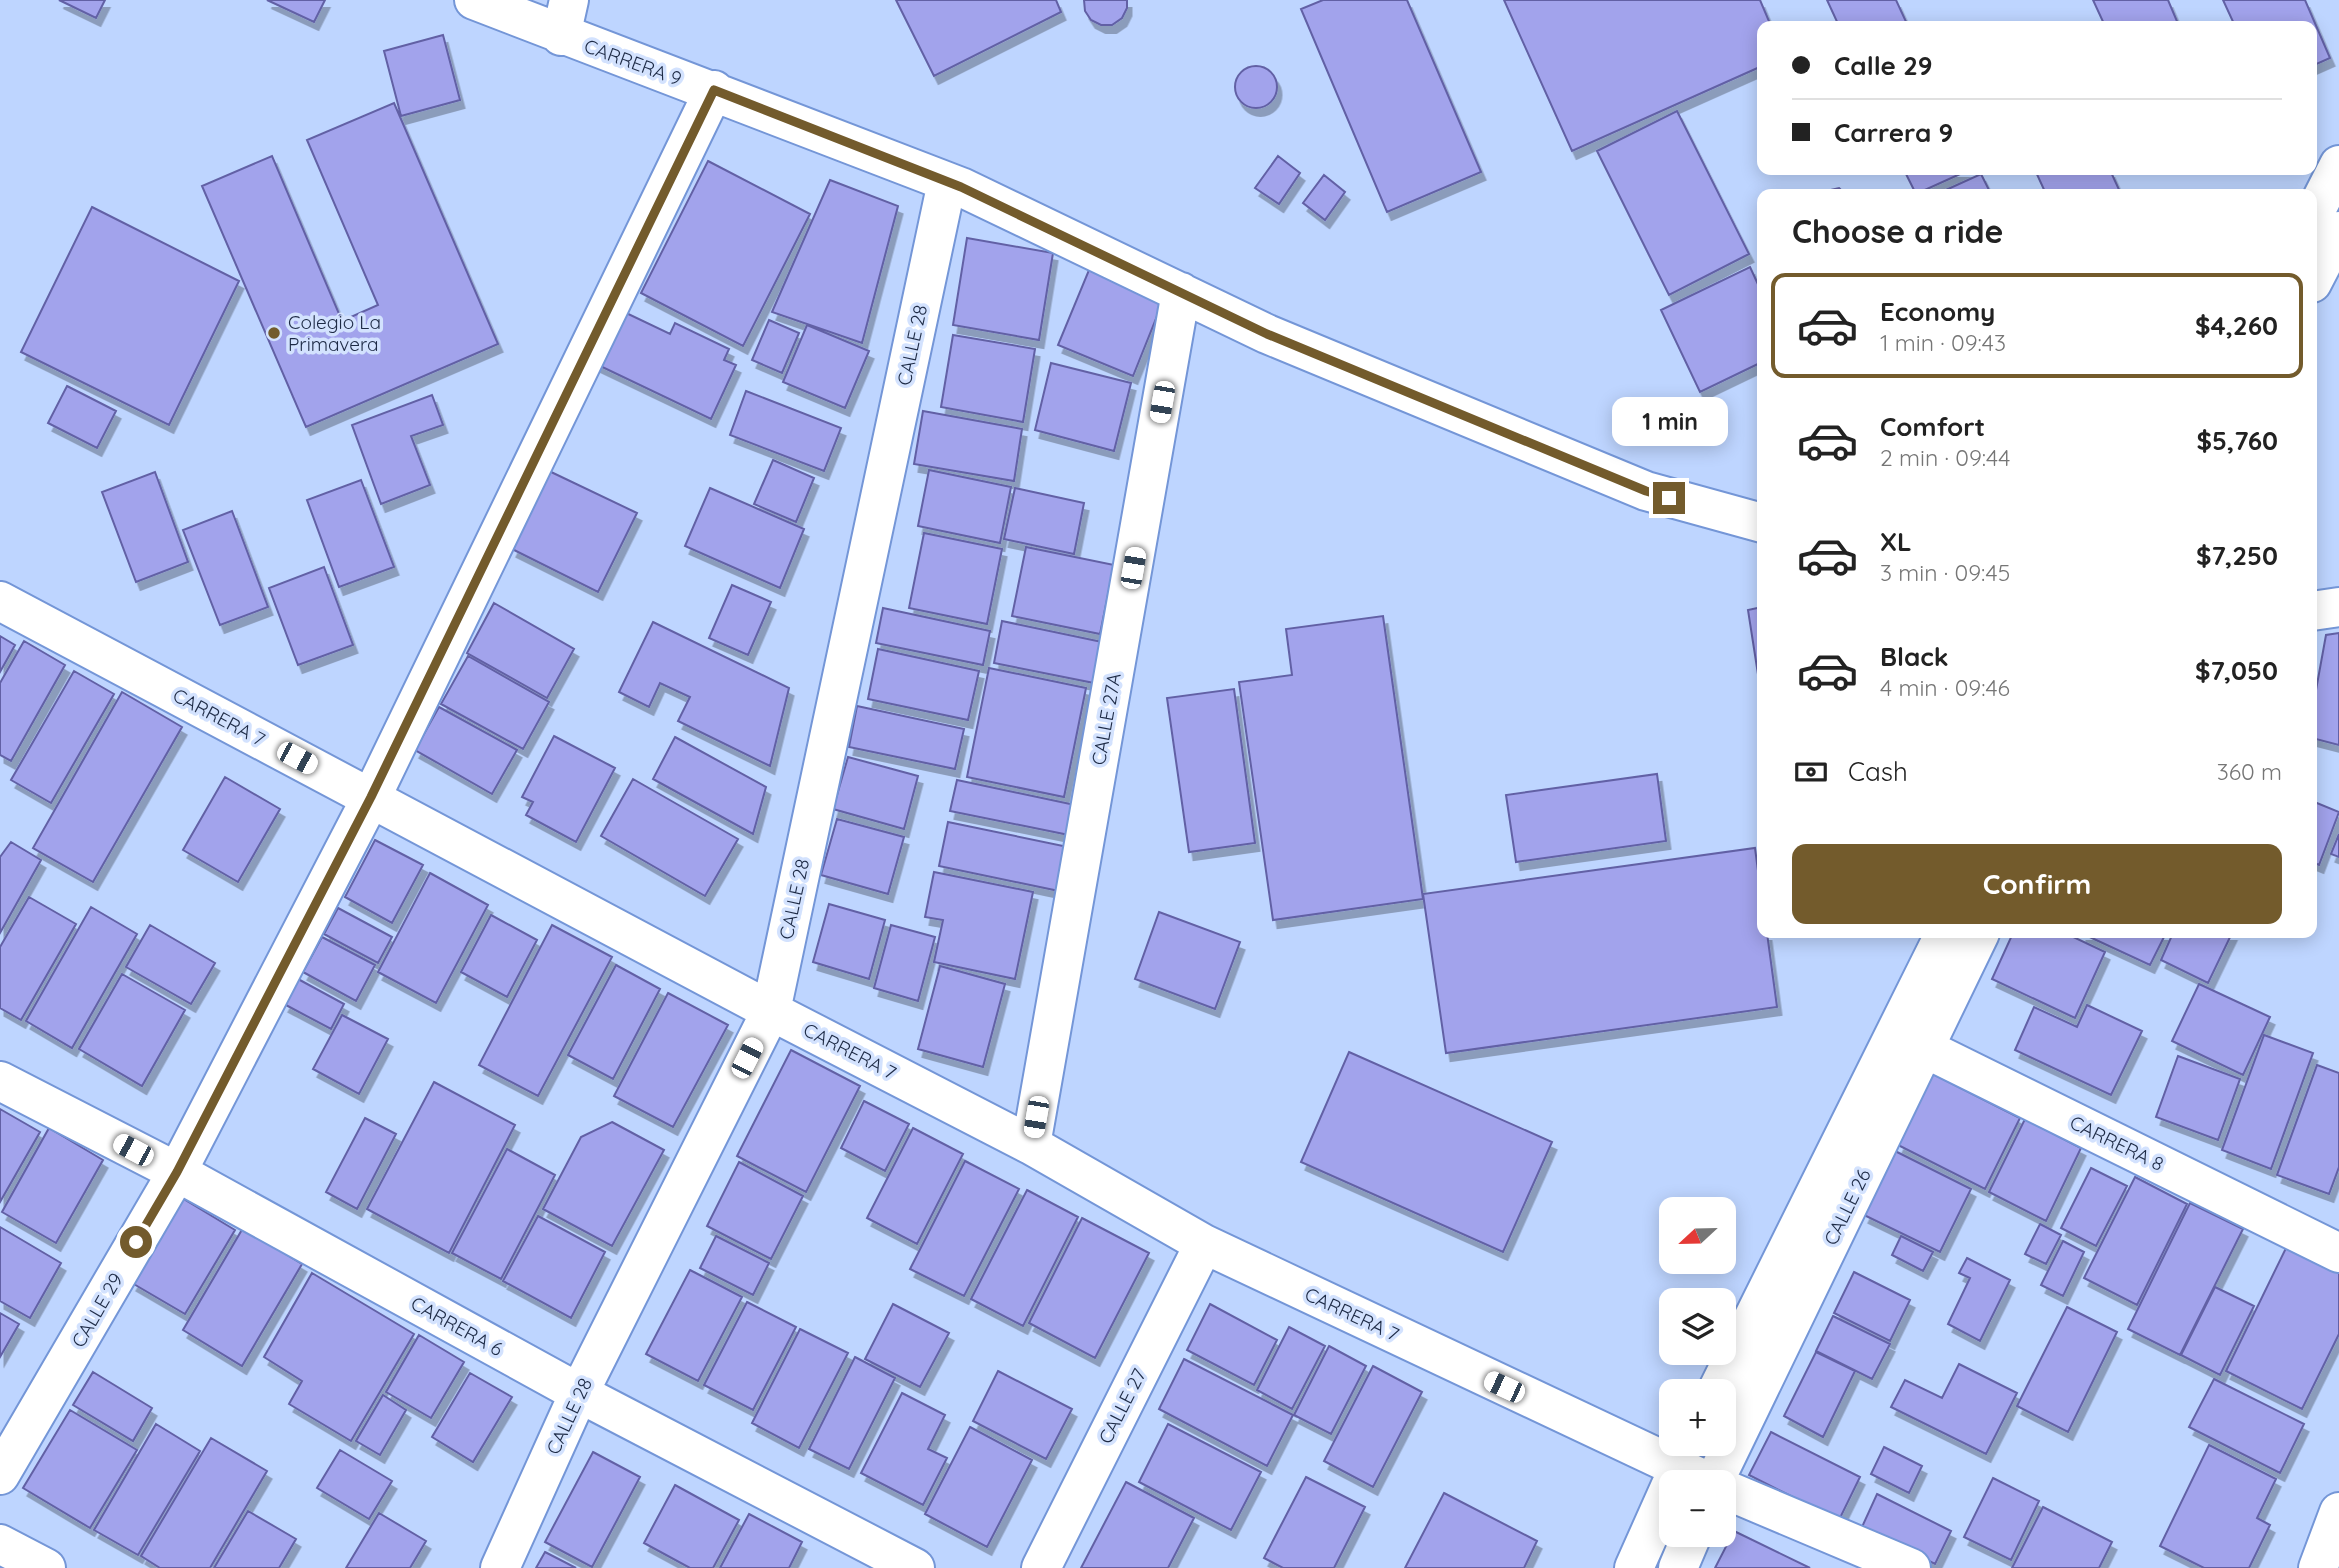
<!DOCTYPE html>
<meta charset="utf-8">
<style>
:root{--surface:#fff;--page:#f6f6f6;--text:#222;--muted:#767676;--line:#e0e0e0;--accent:#735b2c}
body{margin:0;font-family:Quicksand,sans-serif;background:var(--page);color:var(--text);height:100vh;display:flex;flex-direction:column;font-size:26px;white-space:nowrap}
*{box-sizing:border-box;margin:0}
p{font-size:23px;color:var(--muted)}
.icon{flex:none;width:38px;height:38px;fill:none;stroke:currentColor;stroke-width:2;stroke-linecap:round;stroke-linejoin:round}
.map{position:relative;flex:1;overflow:hidden}
.side{position:absolute;left:1757px;top:189px;width:560px;height:749px;display:flex;flex-direction:column;background:var(--surface);border-radius:14px;box-shadow:0 4px 18px #0003}
.side>*{flex:none}
.banner{position:absolute;left:1757px;top:21px;width:560px;height:154px;border-radius:14px;box-shadow:0 4px 18px #0003;display:grid;align-content:center;height:154px;padding:0 35px;background:var(--surface)}
.needle{width:46px;rotate:248deg}
.buttons{position:absolute;left:1659px;top:1197px;display:grid;gap:14px}
.buttons a{display:grid;place-items:center;width:77px;height:77px;border-radius:14px;background:var(--surface);box-shadow:0 4px 18px #0003;font-size:35px}
.end{position:absolute;width:32px;height:32px;margin:-16px;border:9px solid #735b2c;background:#fff;box-shadow:0 0 0 4px #fff}
.from{border-radius:50%}
.bubble{position:absolute;height:49px;border-radius:14px;background:var(--surface);box-shadow:0 4px 18px #0003;font-size:23px;font-weight:700;line-height:49px;text-align:center}
.car{position:absolute;width:21px;height:42px;margin:-21px -10px;border-radius:9px;box-shadow:0 0 5px 2px #0007;background:linear-gradient(#fff 24%,#345 0 40%,#fff 0 76%,#345 0 86%,#fff 0)}
.banner b{display:flex;align-items:center;gap:24px;height:66px;font-size:26px}
.banner b+b{border-top:2px solid var(--line)}
.banner i{width:18px;height:18px;background:var(--text)}
ul{padding:0;list-style:none}
li{display:flex;align-items:center;gap:21px;height:105px;margin:0 14px 10px;padding:0 21px;border:4px solid transparent;border-radius:14px}
li div{flex:1}
li b{display:block;font-size:26px}
li em{font-style:normal;font-weight:700}
li.on{border-color:var(--accent)}
li>.icon{width:63px;height:63px;stroke-width:1.5}
h2{padding:0 35px;font-size:32px;line-height:84px}
.pay{display:flex;align-items:center;gap:18px;height:77px;padding:0 35px;font-size:26px}
.pay p{margin-inline-start:auto}
.cta{display:flex;gap:14px;margin-top:auto;padding:14px 35px}
.cta a{flex:1;height:80px;border-radius:14px;background:var(--accent);color:#fff;font-size:28px;font-weight:700;line-height:80px;text-align:center}
.map>svg:first-child{display:block}
.building{fill:#a2a3ec;stroke:#6261a5;stroke-width:2;filter:url(#shadow)}
.lines{fill:none;stroke-linecap:round;stroke-linejoin:round}
.minor-casing{stroke:#7496d7;stroke-width:42}
.minor{stroke:#fff;stroke-width:38}
.route{stroke:#735b2c;stroke-width:9}
.poi-dot{fill:#735b2c;stroke:#d3e2fe;stroke-width:2.5}
.labels{text-anchor:middle;stroke-width:7;stroke-linejoin:round;paint-order:stroke}
.street-label{font-size:19px;fill:#1d2a45;stroke:#d3e2fe}
.poi-label{font-size:19px;fill:#1d2a45;stroke:#d3e2fe;text-anchor:start}
</style>
<div class="map">
<svg width="2339" height="1568" viewBox="0 0 2339 1568">
<defs>
<filter id="shadow"><feDropShadow dx="4.5" dy="8" stdDeviation="0" flood-color="#0004"/></filter>
</defs>
<rect width="100%" height="100%" fill="#bed5ff"/>
<!-- building -->
<path class="building" d="M 59,0 L 105,0 L 96,18 Z
M 267,0 L 325,0 L 314,22 Z
M 896,0 L 1056,0 L 1061,12 L 934,76 Z
M 1084,0 L 1127,0 L 1127,8 L 1122,18 L 1112,25 L 1101,25 L 1091,20 L 1085,11 Z
M 1323,0 L 1407,0 L 1481,172 L 1387,212 L 1301,9 Z
M 1504,0 L 1760,0 L 1771,26 L 1762,26 L 1762,66 L 1572,151 Z
M 1827,0 L 1896,0 L 1908,26 L 1839,26 Z
M 2093,0 L 2168,0 L 2179,26 L 2105,26 Z
M 2223,0 L 2305,0 L 2330,58 L 2312,66 L 2312,26 L 2235,26 Z
M 443,35 L 460,100 L 401,116 L 384,51 Z
M1235 87a21 21 0 1 1 42 0a21 21 0 1 1-42 0Z
M 394,103 L 498,344 L 306,427 L 202,186 L 272,156 L 342,321 L 378,305 L 307,140 Z
M 1677,111 L 1749,254 L 1669,295 L 1597,151 Z
M 1278,156 L 1300,173 L 1279,204 L 1255,188 Z
M 708,161 L 810,214 L 743,346 L 641,293 Z
M 1904,170 L 1969,170 L 1916,194 Z
M 2035,170 L 2110,170 L 2121,194 L 2046,194 Z
M 1981,174 L 1991,194 L 1937,194 Z
M 1324,175 L 1345,192 L 1325,220 L 1303,203 Z
M 830,180 L 898,206 L 862,343 L 772,312 Z
M 1839,188 L 1845,194 L 1813,194 Z
M 92,207 L 239,281 L 169,425 L 21,352 Z
M 967,238 L 1053,253 L 1039,340 L 953,325 Z
M 1750,267 L 1762,293 L 1762,362 L 1700,392 L 1661,310 Z
M 1089,270 L 1163,301 L 1133,376 L 1058,345 Z
M 622,311 L 670,334 L 675,323 L 729,349 L 724,360 L 736,365 L 711,419 L 596,364 Z
M 769,320 L 799,333 L 782,373 L 752,360 Z
M 807,325 L 869,351 L 845,408 L 783,382 Z
M 953,335 L 1035,349 L 1023,422 L 941,407 Z
M 1051,363 L 1131,383 L 1114,451 L 1035,430 Z
M 67,386 L 116,411 L 97,448 L 48,423 Z
M 746,391 L 841,428 L 824,471 L 730,435 Z
M 432,395 L 443,425 L 411,436 L 430,485 L 381,504 L 352,425 Z
M 923,411 L 1022,429 L 1014,481 L 914,464 Z
M 773,460 L 814,478 L 796,522 L 754,504 Z
M 929,470 L 1011,487 L 1000,543 L 918,526 Z
M 549,471 L 637,513 L 598,592 L 512,549 Z
M 155,472 L 188,562 L 136,582 L 102,492 Z
M 361,480 L 394,567 L 339,587 L 307,500 Z
M 710,488 L 804,529 L 780,588 L 685,546 Z
M 1015,488 L 1084,503 L 1074,554 L 1004,539 Z
M 232,511 L 268,607 L 220,625 L 183,530 Z
M 924,533 L 1002,549 L 987,624 L 909,608 Z
M 1026,547 L 1114,565 L 1100,634 L 1012,616 Z
M 324,567 L 353,645 L 298,665 L 269,588 Z
M 732,585 L 771,602 L 748,655 L 709,638 Z
M 494,603 L 574,649 L 547,698 L 467,653 Z
M 1762,607 L 1762,700 L 1748,610 Z
M 883,608 L 990,631 L 983,665 L 876,643 Z
M 1383,616 L 1423,899 L 1273,920 L 1239,682 L 1292,675 L 1286,629 Z
M 1002,621 L 1102,642 L 1094,683 L 994,663 Z
M 653,622 L 789,688 L 770,766 L 678,721 L 690,697 L 660,683 L 649,707 L 619,692 Z
M 2339,633 L 2339,745 L 2312,738 L 2312,712 L 2326,635 Z
M 0,636 L 15,645 L 0,672 Z
M 24,641 L 65,665 L 11,761 L 0,755 L 0,683 Z
M 878,649 L 979,671 L 968,720 L 868,699 Z
M 468,656 L 549,702 L 523,749 L 441,704 Z
M 989,668 L 1086,688 L 1064,797 L 967,777 Z
M 74,671 L 114,694 L 51,803 L 11,780 Z
M 1234,689 L 1255,843 L 1189,852 L 1167,698 Z
M 122,692 L 182,727 L 93,882 L 33,848 Z
M 857,706 L 964,729 L 955,769 L 849,747 Z
M 439,707 L 517,750 L 492,794 L 415,750 Z
M 554,736 L 615,768 L 576,842 L 526,815 L 533,802 L 522,797 Z
M 675,737 L 766,787 L 753,834 L 653,779 Z
M 848,757 L 918,776 L 904,829 L 833,809 Z
M 1657,774 L 1666,841 L 1516,862 L 1506,795 Z
M 225,777 L 280,809 L 238,882 L 183,850 Z
M 633,779 L 738,839 L 705,896 L 601,836 Z
M 957,780 L 1075,805 L 1069,835 L 950,811 Z
M 2312,801 L 2339,812 L 2319,865 L 2312,862 Z
M 837,819 L 904,837 L 888,894 L 821,875 Z
M 948,822 L 1068,847 L 1059,891 L 939,866 Z
M 2339,834 L 2339,857 L 2331,854 Z
M 375,840 L 423,865 L 392,923 L 345,897 Z
M 11,842 L 41,860 L 0,933 L 0,857 Z
M 1755,848 L 1762,901 L 1762,933 L 1767,933 L 1777,1007 L 1446,1053 L 1423,894 Z
M 934,872 L 1033,892 L 1015,979 L 934,962 L 943,920 L 925,917 Z
M 430,873 L 488,905 L 436,1003 L 378,972 Z
M 29,897 L 76,924 L 21,1020 L 0,1008 L 0,947 Z
M 829,904 L 885,920 L 869,979 L 813,962 Z
M 91,907 L 137,934 L 72,1048 L 26,1021 Z
M 338,908 L 392,937 L 378,963 L 324,934 Z
M 1159,912 L 1240,942 L 1215,1009 L 1135,979 Z
M 491,915 L 537,940 L 507,997 L 461,972 Z
M 150,925 L 215,963 L 191,1004 L 126,967 Z
M 552,925 L 612,957 L 538,1096 L 479,1065 Z
M 891,925 L 935,937 L 918,1001 L 874,988 Z
M 2013,933 L 2065,933 L 2105,952 L 2075,1018 L 1992,979 Z
M 2081,933 L 2166,933 L 2150,965 Z
M 2173,933 L 2232,933 L 2208,983 L 2161,960 Z
M 322,937 L 375,965 L 356,1001 L 303,972 Z
M 616,965 L 660,989 L 613,1079 L 568,1055 Z
M 940,966 L 1005,984 L 983,1067 L 918,1049 Z
M 122,974 L 185,1010 L 142,1086 L 79,1049 Z
M 298,979 L 344,1004 L 331,1029 L 284,1004 Z
M 2199,984 L 2270,1017 L 2243,1075 L 2172,1041 Z
M 668,993 L 728,1025 L 673,1127 L 614,1096 Z
M 2087,1005 L 2142,1031 L 2111,1095 L 2015,1050 L 2034,1007 L 2077,1027 Z
M 342,1015 L 388,1039 L 359,1094 L 313,1069 Z
M 2264,1035 L 2313,1053 L 2271,1169 L 2222,1150 Z
M 791,1050 L 860,1086 L 806,1192 L 737,1156 Z
M 1349,1052 L 1552,1142 L 1503,1252 L 1301,1162 Z
M 2178,1056 L 2240,1079 L 2218,1140 L 2156,1117 Z
M 2317,1065 L 2339,1073 L 2339,1167 L 2329,1194 L 2277,1175 Z
M 1933,1074 L 2020,1118 L 1985,1189 L 1898,1145 Z
M 434,1082 L 515,1125 L 449,1253 L 367,1209 Z
M 864,1101 L 909,1124 L 885,1171 L 841,1148 Z
M 0,1109 L 40,1132 L 0,1202 Z
M 365,1118 L 396,1134 L 357,1209 L 326,1192 Z
M 2025,1119 L 2081,1148 L 2046,1221 L 1989,1192 Z
M 612,1122 L 664,1150 L 612,1246 L 543,1209 L 581,1137 Z
M 49,1128 L 103,1160 L 56,1243 L 2,1212 Z
M 913,1128 L 963,1154 L 917,1244 L 867,1218 Z
M 507,1149 L 555,1175 L 501,1279 L 452,1253 Z
M 1895,1151 L 1971,1189 L 1940,1252 L 1864,1215 Z
M 965,1161 L 1019,1189 L 964,1296 L 910,1269 Z
M 739,1162 L 803,1196 L 771,1259 L 707,1226 Z
M 2091,1168 L 2127,1186 L 2096,1246 L 2061,1228 Z
M 2135,1177 L 2187,1204 L 2137,1305 L 2084,1278 Z
M 1027,1190 L 1078,1217 L 1023,1326 L 971,1299 Z
M 182,1198 L 235,1230 L 185,1314 L 132,1283 Z
M 2190,1203 L 2243,1229 L 2180,1355 L 2128,1329 Z
M 538,1216 L 605,1252 L 571,1318 L 503,1281 Z
M 1082,1218 L 1149,1253 L 1095,1358 L 1029,1323 Z
M 2040,1224 L 2061,1235 L 2046,1264 L 2025,1254 Z
M 0,1227 L 61,1263 L 30,1318 L 0,1301 Z
M 243,1228 L 302,1264 L 242,1366 L 183,1330 Z
M 716,1236 L 769,1263 L 753,1295 L 700,1268 Z
M 1901,1236 L 1933,1252 L 1923,1271 L 1892,1255 Z
M 2063,1241 L 2084,1252 L 2063,1296 L 2041,1285 Z
M 2287,1246 L 2339,1272 L 2339,1334 L 2302,1409 L 2226,1371 Z
M 1967,1258 L 2010,1280 L 1980,1341 L 1948,1324 L 1970,1278 L 1959,1273 Z
M 690,1270 L 742,1297 L 698,1381 L 646,1354 Z
M 1854,1272 L 1910,1300 L 1890,1341 L 1834,1313 Z
M 312,1273 L 414,1334 L 351,1441 L 289,1404 L 302,1381 L 264,1357 Z
M 2215,1287 L 2254,1306 L 2220,1375 L 2181,1355 Z
M 747,1302 L 796,1327 L 753,1410 L 704,1385 Z
M 893,1304 L 949,1333 L 920,1387 L 865,1359 Z
M 1210,1304 L 1277,1340 L 1254,1385 L 1187,1350 Z
M 2067,1307 L 2117,1332 L 2068,1432 L 2017,1406 Z
M 0,1313 L 19,1324 L 0,1357 Z
M 1833,1316 L 1890,1344 L 1872,1379 L 1816,1351 Z
M 1289,1327 L 1325,1346 L 1292,1409 L 1257,1390 Z
M 800,1329 L 848,1353 L 799,1448 L 752,1423 Z
M 419,1335 L 464,1362 L 431,1418 L 386,1392 Z
M 1329,1346 L 1366,1366 L 1331,1434 L 1294,1415 Z
M 1816,1352 L 1855,1371 L 1823,1437 L 1784,1416 Z
M 855,1357 L 895,1378 L 849,1469 L 809,1449 Z
M 1184,1359 L 1293,1415 L 1267,1466 L 1159,1409 Z
M 1959,1364 L 2017,1393 L 1986,1454 L 1891,1407 L 1905,1380 L 1942,1398 Z
M 1373,1366 L 1422,1392 L 1373,1487 L 1324,1461 Z
M 998,1371 L 1072,1409 L 1046,1459 L 973,1421 Z
M 93,1372 L 152,1408 L 133,1441 L 73,1405 Z
M 470,1373 L 512,1397 L 473,1462 L 432,1437 Z
M 2214,1379 L 2304,1424 L 2280,1473 L 2189,1427 Z
M 902,1393 L 945,1415 L 928,1449 L 947,1458 L 923,1505 L 861,1473 Z
M 383,1395 L 406,1410 L 380,1455 L 356,1441 Z
M 70,1410 L 137,1450 L 90,1528 L 23,1488 Z
M 156,1424 L 200,1451 L 138,1555 L 94,1530 Z
M 1168,1424 L 1261,1472 L 1231,1530 L 1139,1482 Z
M 970,1427 L 1032,1460 L 987,1547 L 925,1514 Z
M 1771,1432 L 1860,1477 L 1839,1520 L 1749,1475 Z
M 211,1438 L 267,1471 L 210,1568 L 160,1568 L 141,1556 Z
M 2209,1445 L 2276,1479 L 2257,1518 L 2270,1525 L 2249,1568 L 2204,1568 L 2160,1546 Z
M 1884,1447 L 1922,1466 L 1909,1493 L 1871,1474 Z
M 340,1450 L 392,1481 L 369,1519 L 317,1488 Z
M 593,1452 L 640,1477 L 592,1567 L 545,1542 Z
M 1306,1477 L 1365,1507 L 1334,1568 L 1283,1568 L 1264,1558 Z
M 1993,1478 L 2039,1501 L 2011,1560 L 1964,1537 Z
M 1126,1482 L 1194,1518 L 1168,1568 L 1081,1568 Z
M 675,1485 L 739,1520 L 713,1568 L 690,1568 L 644,1543 Z
M 1444,1493 L 1537,1541 L 1524,1568 L 1405,1568 Z
M 1877,1494 L 1951,1531 L 1935,1564 L 1862,1527 Z
M 2043,1507 L 2112,1542 L 2099,1568 L 2012,1568 Z
M 248,1511 L 296,1539 L 279,1568 L 214,1568 Z
M 379,1513 L 426,1541 L 410,1568 L 346,1568 Z
M 749,1514 L 802,1542 L 789,1568 L 720,1568 Z
M 1734,1531 L 1810,1568 L 1715,1568 Z
M 545,1552 L 576,1568 L 536,1568 Z"/>
<g class="lines">
<!-- minor casing -->
<g class="minor-casing">
<path id="minor" d="M 474,0 L 961,187 L 1267,334 L 1646,491 L 1762,523
M 561,36 L 569,0
M 2312,218 L 2339,165
M 2312,283 L 2339,231
M 0,601 L 771,1011 L 1031,1145 L 1204,1244 L 1709,1482
M 2312,611 L 2339,607
M 1902,1037 L 2339,1253
M 0,1081 L 177,1172 L 579,1393 L 915,1568
M 1031,1145 L 1181,292
M 1717,1391 L 1945,933
M 0,1475 L 177,1172 L 371,798 L 714,90
M 1714,1482 L 1980,933
M 1724,1489 L 1911,1568
M 0,1544 L 46,1568
M 500,1568 L 579,1393 L 771,1011 L 947,182
M 1041,1568 L 1204,1244
M 1634,1568 L 1671,1485
M 1678,1568 L 1692,1535
M 2318,1568 L 2339,1512"/>
</g>
<!-- minor -->
<use href="#minor" class="minor"/>
</g>
<g class="lines">
<!-- route -->
<path class="route" d="M 136,1242 L 177,1172 L 371,797 L 714,90 L 961,187 L 1267,334 L 1646,491 L 1669,498"/>
</g>
<!-- markers -->
<circle class="poi-dot" cx="274" cy="333" r="7"/>
<g class="labels">
<!-- street labels -->
<g class="street-label">
<text transform="translate(633 62) rotate(20)" y="7">CARRERA 9</text>
<text transform="translate(912 345) rotate(-78)" y="7">CALLE 28</text>
<text transform="translate(219 717) rotate(28)" y="7">CARRERA 7</text>
<text transform="translate(1106 719) rotate(-80)" y="7">CALLE 27A</text>
<text transform="translate(794 899) rotate(-78)" y="7">CALLE 28</text>
<text transform="translate(850 1051) rotate(27)" y="7">CARRERA 7</text>
<text transform="translate(2117 1143) rotate(26)" y="7">CARRERA 8</text>
<text transform="translate(1847 1207) rotate(-64)" y="7">CALLE 26</text>
<text transform="translate(97 1310) rotate(-60)" y="7">CALLE 29</text>
<text transform="translate(1352 1314) rotate(25)" y="7">CARRERA 7</text>
<text transform="translate(457 1326) rotate(29)" y="7">CARRERA 6</text>
<text transform="translate(1122 1406) rotate(-63)" y="7">CALLE 27</text>
<text transform="translate(569 1416) rotate(-65)" y="7">CALLE 28</text>
</g>
<!-- poi labels -->
<g class="poi-label">
<text x="288" y="329">Colegio La<tspan x="288" dy="22">Primavera</tspan></text>
</g>
</g>
</svg>
<div class="buttons">
<a><svg class="needle" viewBox="-14 -14 28 28"><path d="M0-13l5 13h-10z" fill="#e53935"/><path d="M0 13l5-13h-10z" fill="#767676"/></svg></a>
<a><svg class="icon" aria-label="layers" viewBox="0 0 24 24"><path d="M12 4l9 5-9 5-9-5zM3 14l9 5 9-5"/></svg></a>
<a>+</a>
<a>−</a>
</div>
<i class="end from" style="left:136px;top:1242px"></i>
<i class="end" style="left:1669px;top:498px"></i>
<div class="bubble" style="left:1612px;top:397px;width:116px">1 min</div>
<i class="car" style="left:1162px;top:402px;rotate:190deg"></i>
<i class="car" style="left:1133px;top:568px;rotate:10deg"></i>
<i class="car" style="left:297px;top:758px;rotate:118deg"></i>
<i class="car" style="left:747px;top:1058px;rotate:27deg"></i>
<i class="car" style="left:1036px;top:1117px;rotate:190deg"></i>
<i class="car" style="left:133px;top:1150px;rotate:298deg"></i>
<i class="car" style="left:1504px;top:1387px;rotate:295deg"></i>
<div class="banner">
<b><i class="from"></i>Calle 29</b>
<b><i></i>Carrera 9</b>
</div>
<section class="side">
<h2>Choose a ride</h2>
<ul>
<li class="on"><svg class="icon" aria-label="car" viewBox="0 0 24 24"><path d="M5 17H2v-5l4-1 3-4h7l3 4 3 1v5h-3M9 17h6M6 11h13"/><circle cx="7" cy="17" r="2"/><circle cx="17" cy="17" r="2"/></svg><div><b>Economy</b><p>1 min · 09:43</p></div><em>$4,260</em></li>
<li><svg class="icon" aria-label="car" viewBox="0 0 24 24"><path d="M5 17H2v-5l4-1 3-4h7l3 4 3 1v5h-3M9 17h6M6 11h13"/><circle cx="7" cy="17" r="2"/><circle cx="17" cy="17" r="2"/></svg><div><b>Comfort</b><p>2 min · 09:44</p></div><em>$5,760</em></li>
<li><svg class="icon" aria-label="car" viewBox="0 0 24 24"><path d="M5 17H2v-5l4-1 3-4h7l3 4 3 1v5h-3M9 17h6M6 11h13"/><circle cx="7" cy="17" r="2"/><circle cx="17" cy="17" r="2"/></svg><div><b>XL</b><p>3 min · 09:45</p></div><em>$7,250</em></li>
<li><svg class="icon" aria-label="car" viewBox="0 0 24 24"><path d="M5 17H2v-5l4-1 3-4h7l3 4 3 1v5h-3M9 17h6M6 11h13"/><circle cx="7" cy="17" r="2"/><circle cx="17" cy="17" r="2"/></svg><div><b>Black</b><p>4 min · 09:46</p></div><em>$7,050</em></li>
</ul>
<div class="pay"><svg class="icon" aria-label="cash" viewBox="0 0 24 24"><path d="M3 7h18v10H3z"/><circle cx="12" cy="12" r="2"/></svg>Cash<p>360 m</p></div>
<div class="cta"><a>Confirm</a></div>
</section>
</div>
